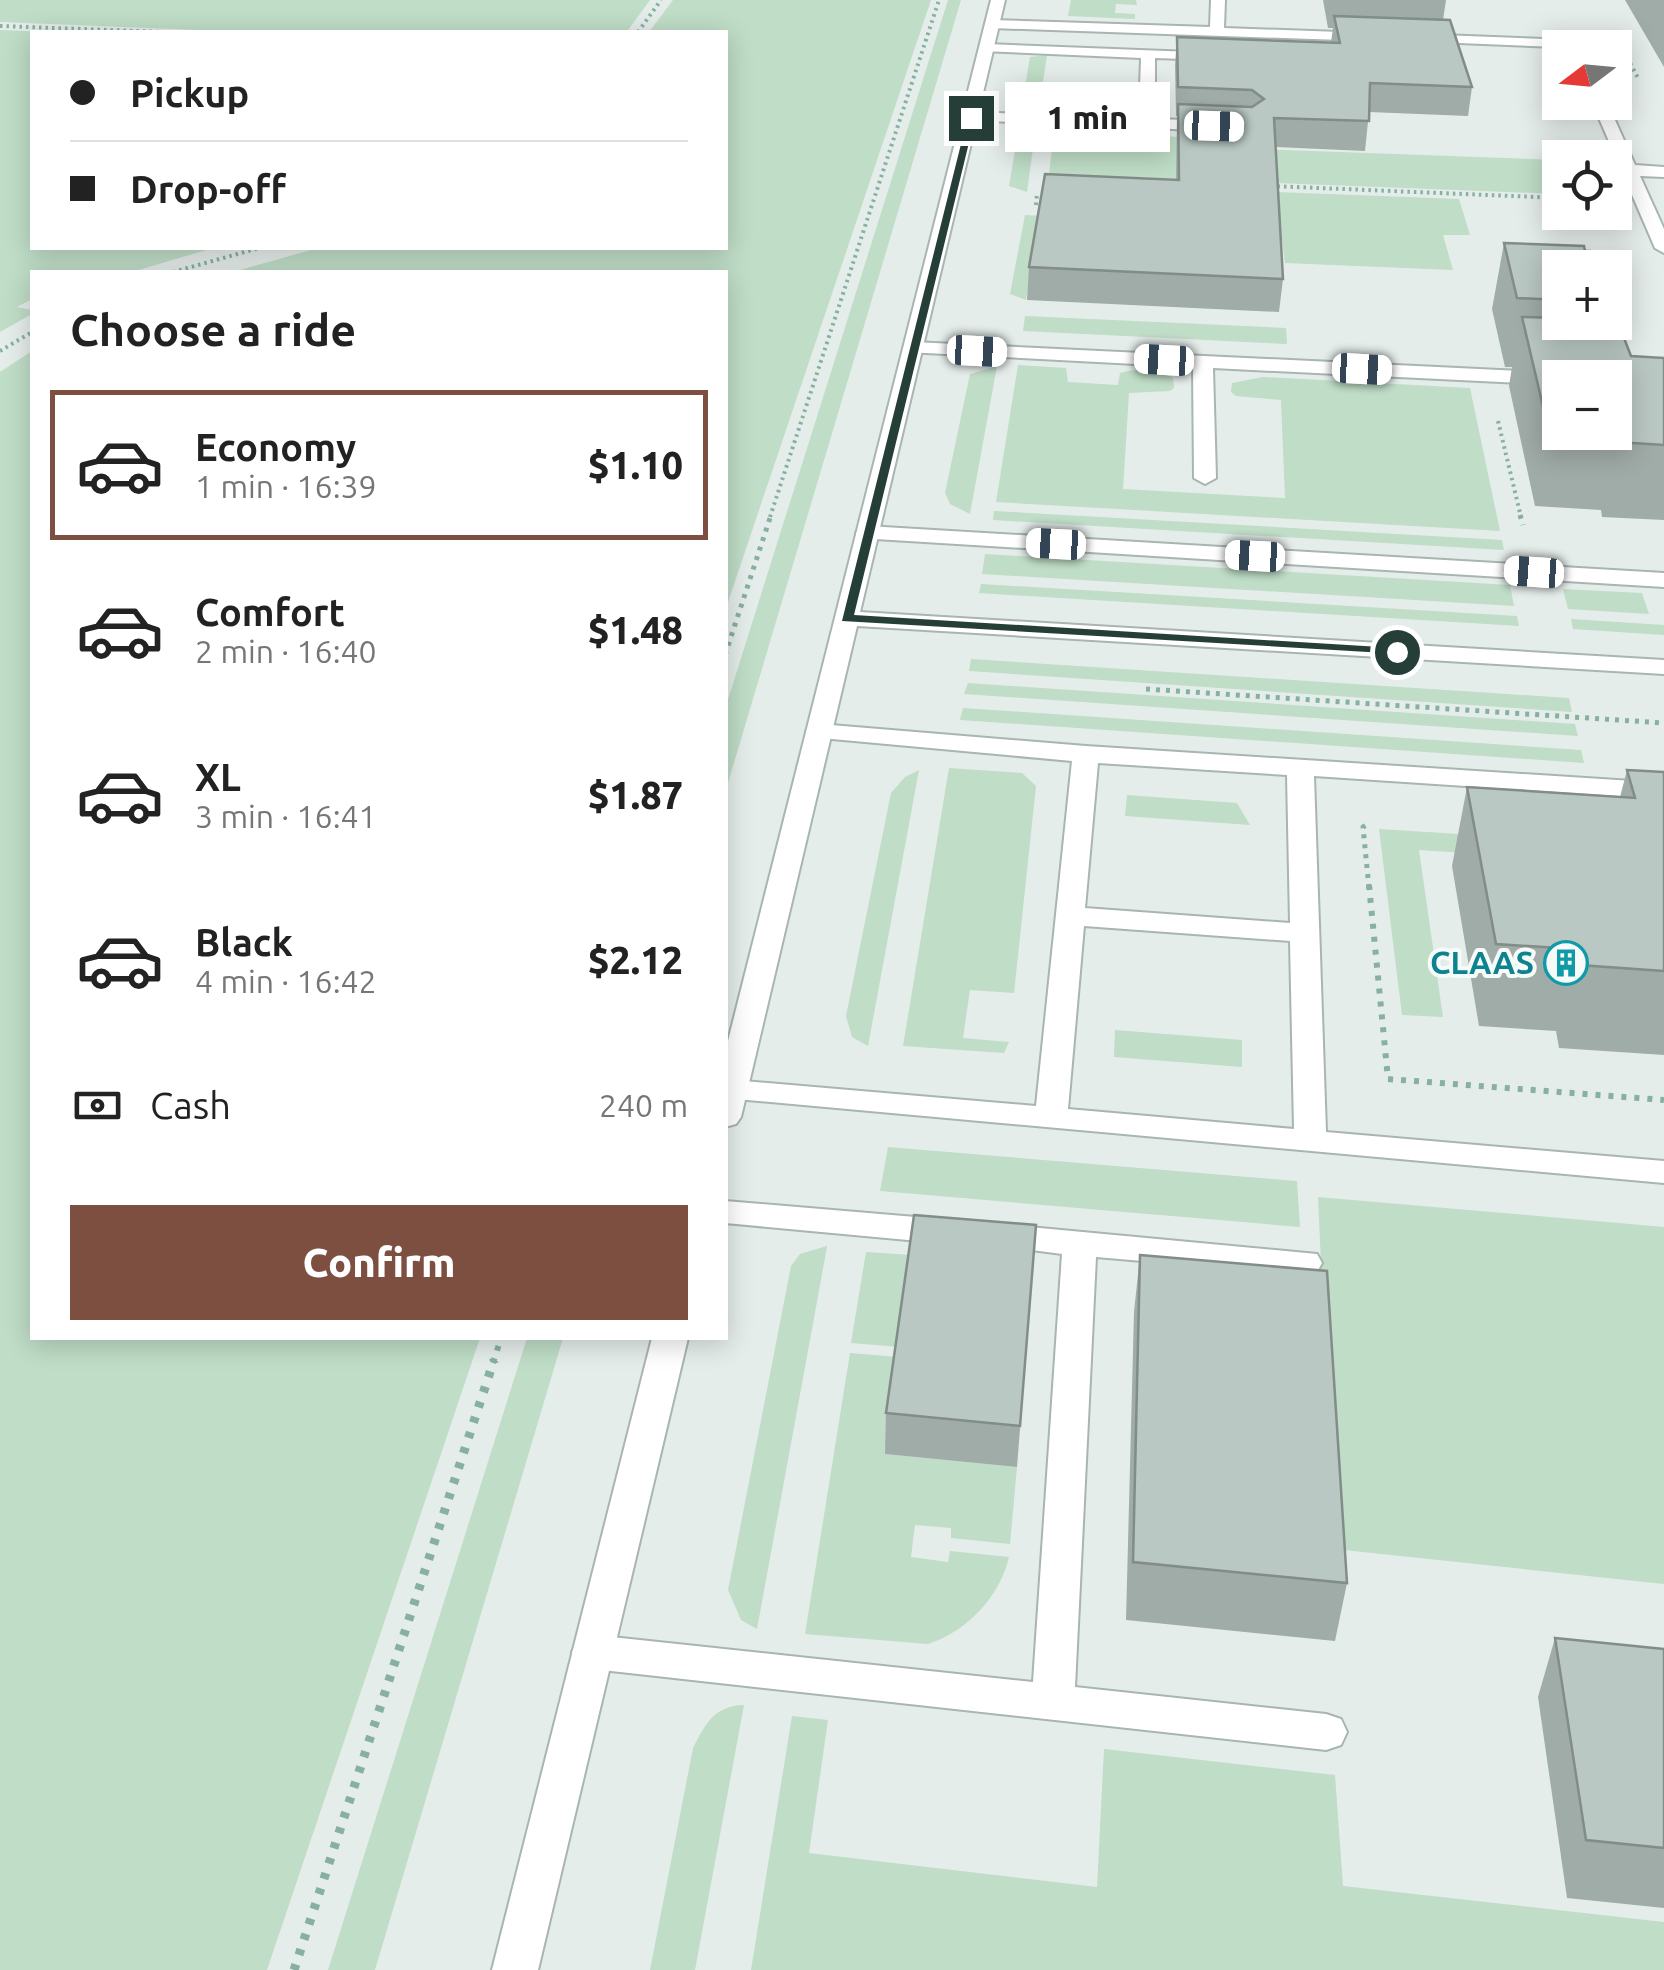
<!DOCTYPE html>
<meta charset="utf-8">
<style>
:root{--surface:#fff;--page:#f6f6f6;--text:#222;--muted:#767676;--line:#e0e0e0;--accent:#7d4f40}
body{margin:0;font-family:Ubuntu,sans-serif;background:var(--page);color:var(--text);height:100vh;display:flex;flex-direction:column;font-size:38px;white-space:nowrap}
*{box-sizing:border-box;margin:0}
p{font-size:32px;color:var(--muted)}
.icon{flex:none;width:55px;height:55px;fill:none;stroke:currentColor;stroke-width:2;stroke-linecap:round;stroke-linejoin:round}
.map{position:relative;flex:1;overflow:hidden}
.details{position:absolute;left:30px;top:270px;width:698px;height:1070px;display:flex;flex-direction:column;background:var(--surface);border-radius:0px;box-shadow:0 5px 25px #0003}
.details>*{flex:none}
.top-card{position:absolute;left:30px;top:30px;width:698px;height:220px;border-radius:0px;box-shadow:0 5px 25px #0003;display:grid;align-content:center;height:220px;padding:0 40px;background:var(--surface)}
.needle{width:65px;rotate:254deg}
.buttons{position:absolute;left:1542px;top:30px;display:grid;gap:20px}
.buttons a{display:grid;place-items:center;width:90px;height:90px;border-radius:0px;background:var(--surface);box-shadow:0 5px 25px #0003;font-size:50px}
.end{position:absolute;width:45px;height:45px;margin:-22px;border:12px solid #253f38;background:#fff;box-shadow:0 0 0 5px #fff}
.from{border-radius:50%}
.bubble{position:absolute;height:70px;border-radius:0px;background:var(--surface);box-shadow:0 5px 25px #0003;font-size:32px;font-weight:800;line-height:70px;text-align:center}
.car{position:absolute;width:30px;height:60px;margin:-30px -15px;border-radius:12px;box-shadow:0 0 8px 2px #0007;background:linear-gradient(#fff 24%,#345 0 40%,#fff 0 76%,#345 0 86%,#fff 0)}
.top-card b{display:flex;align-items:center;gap:35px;height:95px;font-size:38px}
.top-card b+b{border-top:2px solid var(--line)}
.top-card i{width:25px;height:25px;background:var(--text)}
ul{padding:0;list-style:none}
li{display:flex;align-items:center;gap:30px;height:150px;margin:0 20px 15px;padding:0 20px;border:5px solid transparent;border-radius:0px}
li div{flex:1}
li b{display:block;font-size:38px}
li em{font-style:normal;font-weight:800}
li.selected{border-color:var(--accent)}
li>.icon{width:90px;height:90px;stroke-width:1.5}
h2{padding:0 40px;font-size:45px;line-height:120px}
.pay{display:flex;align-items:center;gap:25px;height:110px;padding:0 40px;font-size:38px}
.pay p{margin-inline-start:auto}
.button{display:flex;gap:20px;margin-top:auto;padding:20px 40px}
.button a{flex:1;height:115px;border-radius:0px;background:var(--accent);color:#fff;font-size:40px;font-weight:800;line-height:115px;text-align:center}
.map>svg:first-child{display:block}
.green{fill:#bfddc7}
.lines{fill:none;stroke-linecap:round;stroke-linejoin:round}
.lane-casing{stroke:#a8b5b1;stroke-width:4}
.street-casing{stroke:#a8b5b1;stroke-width:4}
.path-far3{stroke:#87b0a3;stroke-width:4;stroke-dasharray:2.5 4;stroke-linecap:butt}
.path-far2{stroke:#87b0a3;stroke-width:5;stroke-dasharray:4 6;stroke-linecap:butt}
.path-far1{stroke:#87b0a3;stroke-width:6;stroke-dasharray:5 8;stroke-linecap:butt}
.path{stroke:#87b0a3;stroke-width:9;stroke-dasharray:6 10;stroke-linecap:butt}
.lane{fill:#fff;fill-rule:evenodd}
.street{fill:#fff;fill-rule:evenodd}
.wall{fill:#a0aca8}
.building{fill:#bac8c3;stroke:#828c88;stroke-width:2.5;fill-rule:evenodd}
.route{fill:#253f38}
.labels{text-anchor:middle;stroke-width:8;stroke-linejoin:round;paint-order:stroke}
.culture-label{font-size:32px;font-weight:bold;fill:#0d838f;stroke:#f6faf8;text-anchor:end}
</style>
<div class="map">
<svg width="1664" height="1970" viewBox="0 0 1664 1970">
<rect width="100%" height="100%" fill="#e5edea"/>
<!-- green -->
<path class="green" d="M 0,0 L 650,0 L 628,30 L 613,32 L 248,32 L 0,22 Z
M 673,0 L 931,0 L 725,611 L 725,272 L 233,272 L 318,248 L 725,248 L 725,32 L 649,32 Z
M 948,0 L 961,0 L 725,793 L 725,709 Z
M 1071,0 L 1136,0 L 1137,5 L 1116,4 L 1115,13 L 1135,14 L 1135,19 L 1068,16 Z
M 0,30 L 52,32 L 32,32 L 32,248 L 213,248 L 132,272 L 32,272 L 32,299 L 17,307 L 32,310 L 32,314 L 0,332 Z
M 1047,55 L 1038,115 L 1021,112 L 1030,57 Z
M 1036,126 L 1027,192 L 1009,186 L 1018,133 L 1024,127 Z
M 1054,132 L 1258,140 L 1259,149 L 1560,160 L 1560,194 L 1049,174 Z
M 1276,192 L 1459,199 L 1470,235 L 1443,235 L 1453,270 L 1285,263 Z
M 1025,215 L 1041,216 L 1026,300 L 1010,294 Z
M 1025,316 L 1286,328 L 1287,344 L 1023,331 Z
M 32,351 L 32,1338 L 480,1338 L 267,1970 L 0,1970 L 0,372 Z
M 1018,365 L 1066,368 L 1068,382 L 1118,385 L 1120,373 C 1135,368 1159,369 1173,378 L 1174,388 L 1170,391 L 1129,393 L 1123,489 L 1285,498 L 1281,400 L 1236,396 L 1231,392 L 1232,383 L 1263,377 L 1470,388 L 1500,531 L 996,502 Z
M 997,366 L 970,514 L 950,504 L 945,493 L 970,374 Z
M 994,511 L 1502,540 L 1504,550 L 993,520 Z
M 985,554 L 1510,585 L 1514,606 L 982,574 Z
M 981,584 L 1517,616 L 1519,626 L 979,593 Z
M 1563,589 L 1642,593 L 1649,614 L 1568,609 Z
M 1571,619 L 1664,625 L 1664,635 L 1573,629 Z
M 971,659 L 1569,698 L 1572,712 L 969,671 Z
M 968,683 L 1575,724 L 1578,736 L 964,694 Z
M 963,708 L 1581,750 L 1584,763 L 960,720 Z
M 949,768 L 1022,773 L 1036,786 L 1014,993 L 970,990 L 963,1038 L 1009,1042 L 1004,1053 L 903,1046 Z
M 919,770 L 868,1046 L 852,1037 L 846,1016 L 891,793 L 905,777 Z
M 1127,795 L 1237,803 L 1250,825 L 1125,816 Z
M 1379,829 L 1507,837 L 1510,856 L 1419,850 L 1443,1017 L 1402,1015 Z
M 1115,1030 L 1242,1040 L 1242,1067 L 1114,1057 Z
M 888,1147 L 1297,1181 L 1300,1227 L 880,1191 Z
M 1318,1197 L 1664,1227 L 1664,1584 L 1334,1549 Z
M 827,1246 L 827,1247 L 757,1629 L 741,1620 L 728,1590 L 791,1266 L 800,1254 Z
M 866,1252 L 912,1255 L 900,1347 L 851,1343 Z
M 527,1338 L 563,1338 L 375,1970 L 328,1970 Z
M 850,1353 L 898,1357 L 885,1454 L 1017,1467 L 1010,1544 L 951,1538 L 951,1528 L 915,1525 L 911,1557 L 948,1562 L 950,1551 L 1009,1557 C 1000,1596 968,1631 928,1644 L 805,1634 Z
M 744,1705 L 695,1970 L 650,1970 L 693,1748 C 706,1723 714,1706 744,1705 Z
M 792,1716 L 828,1720 L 809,1853 L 1097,1887 L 1104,1749 L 1335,1775 L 1343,1886 L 1664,1922 L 1664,1970 L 751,1970 Z"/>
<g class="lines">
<!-- lane casing -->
<g class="lane-casing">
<path id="lane" d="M 1211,0 L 1225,0 L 1224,28 L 1369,33 L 1376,37 L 1369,41 L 992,28 L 985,24 L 992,20 L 1210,27 Z
M 1415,34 L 1573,40 L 1582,48 L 1410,41 L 1410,35 Z
M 987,44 L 1218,53 L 1220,56 L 1213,60 L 1155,58 L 1155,119 L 1218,121 L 1226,126 L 1218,131 L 966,120 L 963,117 L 971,112 L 1139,118 L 1141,58 L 982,51 L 980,48 Z
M 1592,102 L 1607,102 L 1635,165 L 1664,167 L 1664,177 L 1640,176 L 1664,229 L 1664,253 L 1655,248 Z
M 913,342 L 1560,373 L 1569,378 L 1560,378 L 1560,385 L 1213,368 L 1216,478 L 1205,484 L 1194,478 L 1193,367 L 906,352 L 906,344 Z
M 867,526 L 1664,573 L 1664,587 L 859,538 L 856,533 Z
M 819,724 L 1086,746 L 1664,783 L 1664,799 L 1314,776 L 1326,1132 L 1664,1161 L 1664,1183 L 725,1098 L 725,1082 L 732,1080 L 1036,1106 L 1072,761 L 810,737 L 806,732 L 810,727 ZM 1098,763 L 1287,775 L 1290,923 L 1085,908 ZM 1084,926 L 1290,941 L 1294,1129 L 1068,1109 Z
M 725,1201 L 951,1220 L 963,1224 L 968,1232 L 963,1240 L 951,1244 L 725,1223 Z
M 997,1224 L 1317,1254 L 1322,1263 L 1317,1272 L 1305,1275 L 1096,1257 L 1075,1687 L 1326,1714 L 1341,1719 L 1347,1732 L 1341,1745 L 1326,1750 L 593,1669 L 578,1664 L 572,1652 L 578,1640 L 593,1635 L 1033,1682 L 1062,1254 L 985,1244 L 980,1236 L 985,1228 Z"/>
</g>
<!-- street casing -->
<g class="street-casing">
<path id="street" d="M 991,0 L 1005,0 L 860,612 L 1664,660 L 1664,674 L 857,626 L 741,1117 L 736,1124 L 725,1127 L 725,1053 Z
M 652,1338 L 688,1338 L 538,1970 L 492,1970 Z"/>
</g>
<!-- path-far3 -->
<path class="path-far3" d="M 0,26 L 164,32
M 638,32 L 661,0
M 1621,46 L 1639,80
M 1271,186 L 1560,198
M 1036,205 L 1037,193
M 173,272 L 259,248
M 0,351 L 32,332
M 1498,421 L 1521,517
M 770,517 L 939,0"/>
<!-- path-far2 -->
<path class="path-far2" d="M 1520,515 L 1523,525
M 725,655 L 771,515
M 1146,689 L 1664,723
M 1369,888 L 1363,827 L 1370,823"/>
<!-- path-far1 -->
<path class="path-far1" d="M 1369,885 L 1388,1079 L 1664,1100
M 493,1363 L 501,1338"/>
<!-- path -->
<path class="path" d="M 294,1970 L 494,1360"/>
<!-- lane -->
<use href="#lane" class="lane"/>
<!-- street -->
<use href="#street" class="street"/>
</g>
<!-- wall -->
<path class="wall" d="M 1323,0 L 1446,0 L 1443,20 L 1472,87 L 1468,116 L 1369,112 L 1365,151 L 1276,147 L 1283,279 L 1279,312 L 1027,300 L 1029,267 L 1176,180 L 1177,116 L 1176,116 L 1175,65 L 1177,37 L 1331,42 L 1333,28 L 1328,28 Z
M 1625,0 L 1664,0 L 1664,67 Z
M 1504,243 L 1560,268 L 1560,322 L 1631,356 L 1664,358 L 1664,520 L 1602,517 L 1601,510 L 1535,506 L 1509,386 L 1512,367 L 1505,367 L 1492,309 Z
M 1627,770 L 1664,772 L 1664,1055 L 1559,1048 L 1556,1031 L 1479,1026 L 1452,866 L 1467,787 L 1620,797 Z
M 1036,1225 L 1017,1467 L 885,1454 L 886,1413 Z
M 1140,1255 L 1347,1583 L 1335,1641 L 1126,1620 L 1134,1312 Z
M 1555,1638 L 1664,1649 L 1664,1908 L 1567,1898 L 1538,1697 Z"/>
<!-- building -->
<path class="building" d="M 1334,16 L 1450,20 L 1472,87 L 1370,83 L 1369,121 L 1274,118 L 1283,279 L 1029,267 L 1045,174 L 1179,180 L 1178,104 L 1252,107 L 1264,99 L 1252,90 L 1178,87 L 1177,37 L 1340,43 Z
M 1504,243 L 1584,246 L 1585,251 L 1590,251 L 1596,268 L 1560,268 L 1560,300 L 1517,298 Z
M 1615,315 L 1631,356 L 1664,358 L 1664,445 L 1618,442 L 1617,436 L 1549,432 L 1522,317 L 1560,318 L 1560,322 L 1615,322 ZM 1560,378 L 1615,378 L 1615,432 L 1560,432 Z
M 1627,770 L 1664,772 L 1664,971 L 1579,965 L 1575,949 L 1496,944 L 1467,787 L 1635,798 Z
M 914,1215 L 1036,1225 L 1020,1426 L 886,1413 Z
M 1140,1255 L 1327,1271 L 1347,1583 L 1133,1562 Z
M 1555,1638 L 1664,1649 L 1664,1848 L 1586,1840 Z"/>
<!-- route -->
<path class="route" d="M 968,116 L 975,118 L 854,615 L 1397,648 L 1404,652 L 1402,654 L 842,621 Z"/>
<!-- icons -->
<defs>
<g id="building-ring" transform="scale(2.25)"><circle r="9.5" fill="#f6faf8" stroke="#0f9aa8" stroke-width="1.5"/><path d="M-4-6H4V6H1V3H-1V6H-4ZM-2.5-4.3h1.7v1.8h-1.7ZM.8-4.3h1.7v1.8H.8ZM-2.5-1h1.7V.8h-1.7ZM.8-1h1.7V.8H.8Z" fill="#0f9aa8"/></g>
</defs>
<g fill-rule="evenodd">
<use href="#building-ring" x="1566" y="963"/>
</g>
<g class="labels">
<!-- culture labels -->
<g class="culture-label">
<text x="1534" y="974">CLAAS</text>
</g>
</g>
</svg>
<div class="buttons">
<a><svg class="needle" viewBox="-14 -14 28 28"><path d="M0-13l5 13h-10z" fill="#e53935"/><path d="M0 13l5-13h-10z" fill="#767676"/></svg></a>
<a><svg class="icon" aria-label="locate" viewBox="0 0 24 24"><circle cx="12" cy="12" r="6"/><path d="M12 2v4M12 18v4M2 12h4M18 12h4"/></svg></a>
<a>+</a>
<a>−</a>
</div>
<i class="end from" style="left:1397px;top:652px"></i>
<i class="end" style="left:971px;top:118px"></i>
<div class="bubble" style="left:1005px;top:82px;width:165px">1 min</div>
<i class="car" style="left:1214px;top:126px;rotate:92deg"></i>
<i class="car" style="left:977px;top:351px;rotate:93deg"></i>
<i class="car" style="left:1164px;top:360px;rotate:273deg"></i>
<i class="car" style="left:1362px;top:369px;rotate:93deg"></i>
<i class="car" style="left:1056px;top:544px;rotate:273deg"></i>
<i class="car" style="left:1255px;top:556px;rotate:273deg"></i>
<i class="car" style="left:1534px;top:572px;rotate:274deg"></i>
<div class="top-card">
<b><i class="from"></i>Pickup</b>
<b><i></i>Drop-off</b>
</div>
<section class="details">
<h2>Choose a ride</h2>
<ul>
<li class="selected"><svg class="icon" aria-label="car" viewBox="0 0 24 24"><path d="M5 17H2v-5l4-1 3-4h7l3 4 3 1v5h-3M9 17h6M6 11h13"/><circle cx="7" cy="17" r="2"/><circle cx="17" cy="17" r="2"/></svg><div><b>Economy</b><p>1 min · 16:39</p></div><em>$1.10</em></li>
<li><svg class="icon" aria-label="car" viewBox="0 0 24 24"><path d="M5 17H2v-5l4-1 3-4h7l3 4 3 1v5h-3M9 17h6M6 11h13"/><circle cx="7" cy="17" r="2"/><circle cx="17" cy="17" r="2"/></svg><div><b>Comfort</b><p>2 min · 16:40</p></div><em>$1.48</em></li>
<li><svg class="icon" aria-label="car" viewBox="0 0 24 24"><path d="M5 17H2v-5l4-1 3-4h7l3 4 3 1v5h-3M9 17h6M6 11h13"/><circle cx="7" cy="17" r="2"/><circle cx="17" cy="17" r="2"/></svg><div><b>XL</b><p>3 min · 16:41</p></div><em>$1.87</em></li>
<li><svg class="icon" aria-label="car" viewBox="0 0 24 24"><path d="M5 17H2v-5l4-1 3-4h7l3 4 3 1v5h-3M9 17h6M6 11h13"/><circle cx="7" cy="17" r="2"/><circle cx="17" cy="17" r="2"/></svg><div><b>Black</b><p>4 min · 16:42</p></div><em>$2.12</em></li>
</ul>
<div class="pay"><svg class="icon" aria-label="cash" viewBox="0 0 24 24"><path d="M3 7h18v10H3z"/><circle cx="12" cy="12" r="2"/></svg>Cash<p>240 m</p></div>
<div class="button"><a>Confirm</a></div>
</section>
</div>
